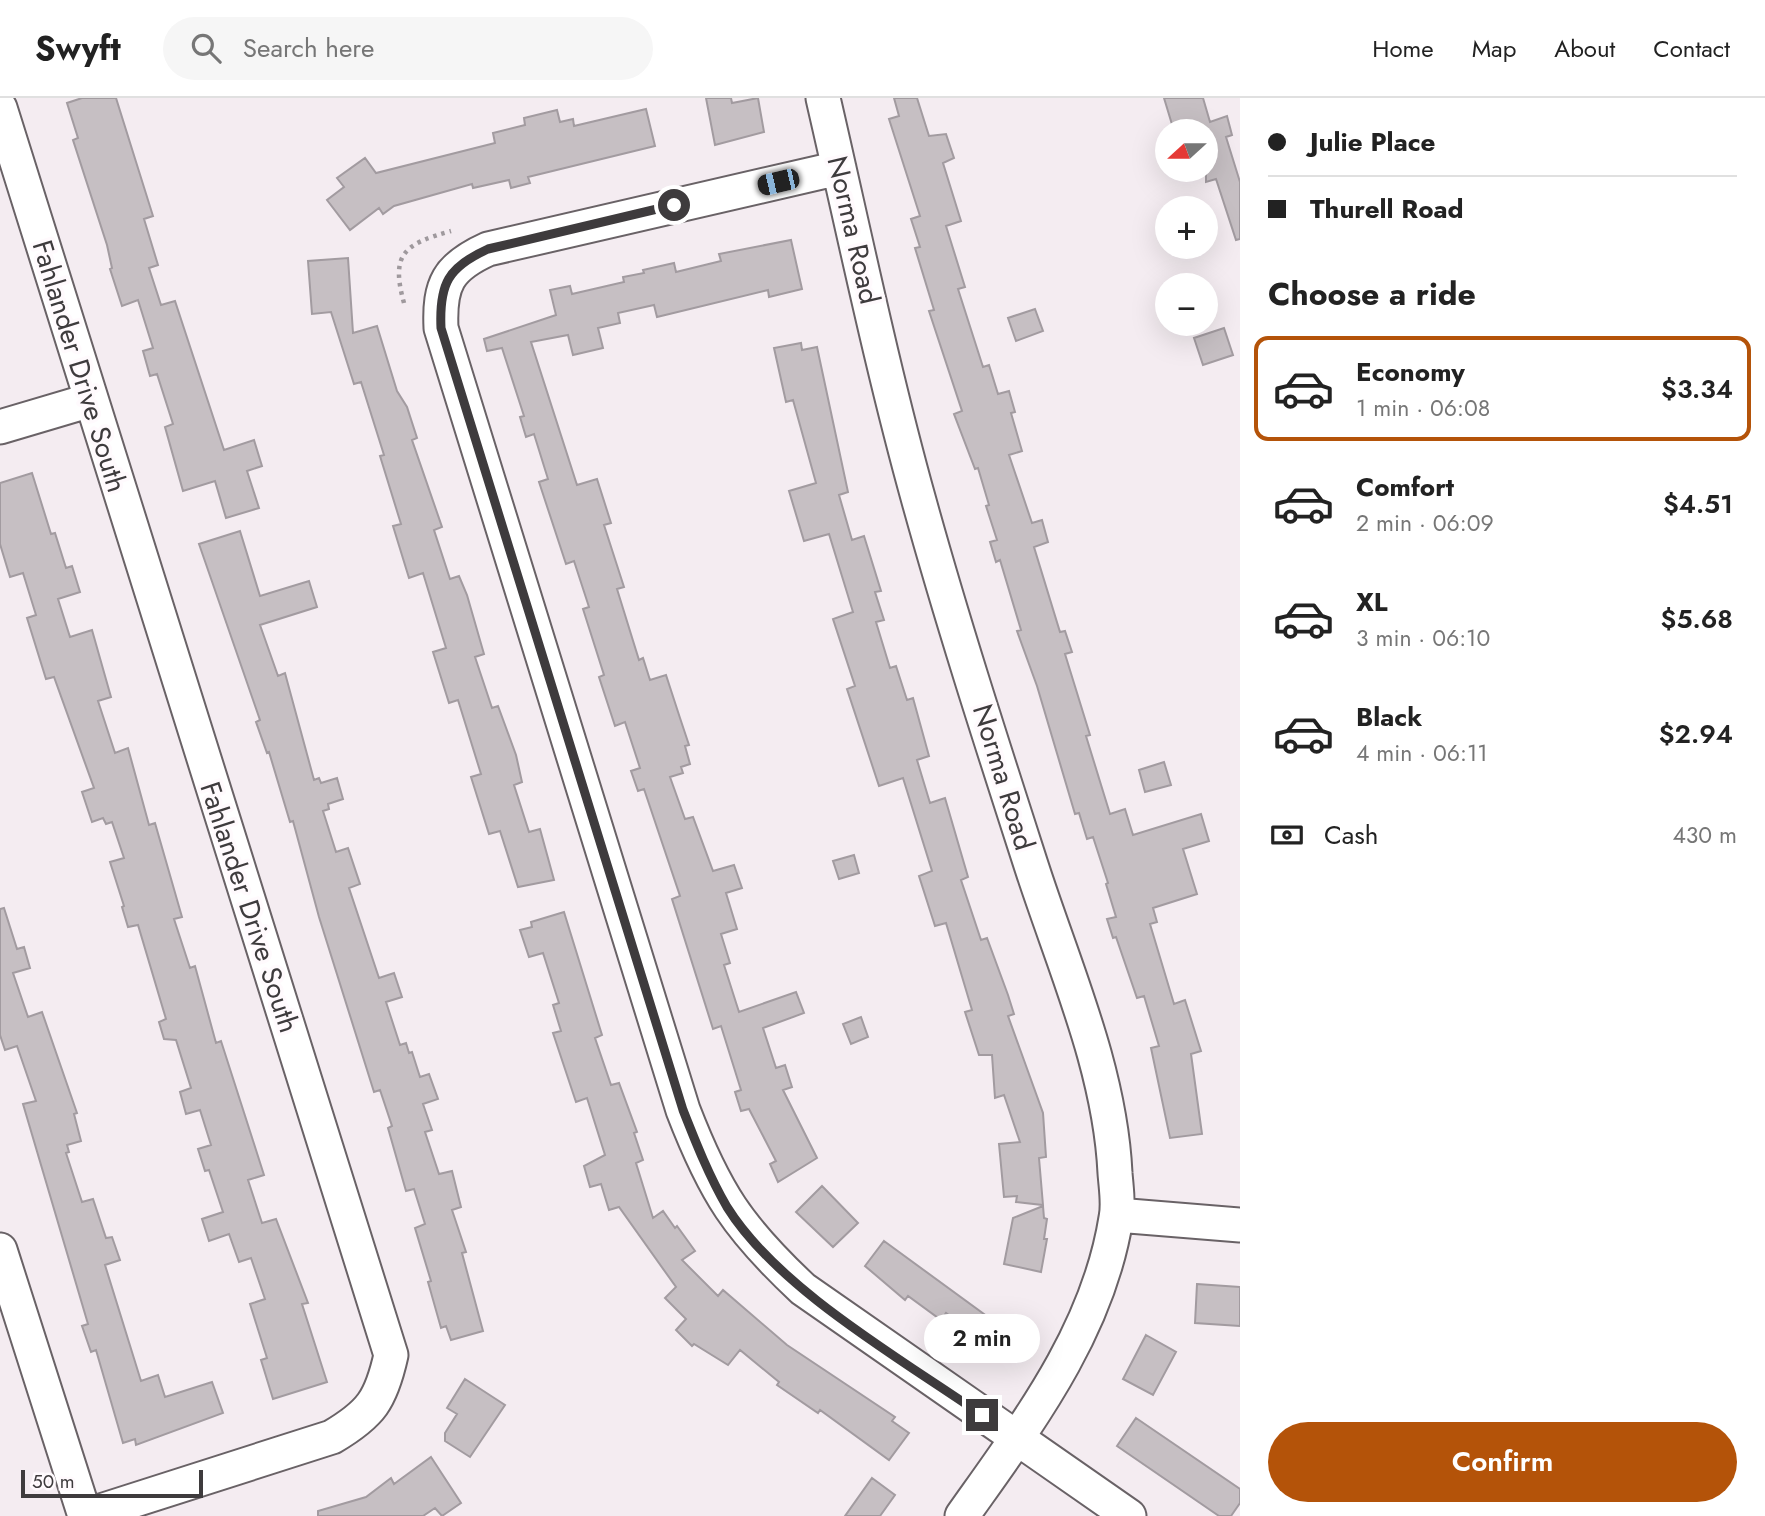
<!DOCTYPE html>
<meta charset="utf-8">
<style>
:root{--surface:#fff;--page:#f6f6f6;--text:#222;--muted:#767676;--line:#e0e0e0;--accent:#b45309}
body{margin:0;font-family:Jost,sans-serif;background:var(--page);color:var(--text);height:100vh;display:flex;flex-direction:column;font-size:26px;white-space:nowrap}
*{box-sizing:border-box;margin:0}
p{font-size:23px;color:var(--muted)}
.icon{flex:none;width:38px;height:38px;fill:none;stroke:currentColor;stroke-width:2;stroke-linecap:round;stroke-linejoin:round}
.map{position:relative;flex:1;overflow:hidden}
.details{display:flex;flex-direction:column;background:var(--surface);width:525px}
.details>*{flex:none}
.hud{display:grid;align-content:center;height:154px;padding:0 28px;background:var(--surface)}
.needle{width:46px;rotate:249deg}
.tools{position:absolute;left:1155px;top:21px;display:grid;gap:14px}
.tools a{display:grid;place-items:center;width:63px;height:63px;border-radius:50%;background:var(--surface);box-shadow:0 7px 28px #0002;font-size:35px}
.scale{position:absolute;left:21px;bottom:18px;width:182px;box-sizing:border-box;padding-left:7px;border:4px solid #3e3b3d;border-top:0;font-size:19px;line-height:24px;white-space:nowrap;color:#3e3b3d;-webkit-text-stroke:5px #fffafd;paint-order:stroke}
.end{position:absolute;width:32px;height:32px;margin:-16px;border:9px solid #3e3b3d;background:#fff;box-shadow:0 0 0 4px #fff}
.from{border-radius:50%}
.bubble{position:absolute;height:49px;border-radius:24px;background:var(--surface);box-shadow:0 7px 28px #0002;font-size:23px;font-weight:600;line-height:49px;text-align:center}
.car{position:absolute;width:21px;height:42px;margin:-21px -10px;border-radius:9px;box-shadow:0 0 5px 2px #0007;background:linear-gradient(#222 24%,#8ab4d8 0 40%,#222 0 76%,#8ab4d8 0 86%,#222 0)}
.hud b{display:flex;align-items:center;gap:24px;height:66px;font-size:26px}
.hud b+b{border-top:2px solid var(--line)}
.hud i{width:18px;height:18px;background:var(--text)}
ul{padding:0;list-style:none}
li{display:flex;align-items:center;gap:21px;height:105px;margin:0 14px 10px;padding:0 14px;border:4px solid transparent;border-radius:14px}
li div{flex:1}
li b{display:block;font-size:26px}
li em{font-style:normal;font-weight:600}
li.current{border-color:var(--accent)}
li>.icon{width:63px;height:63px;stroke-width:1.5}
h2{padding:0 28px;font-size:32px;line-height:84px}
.pay{display:flex;align-items:center;gap:18px;height:77px;padding:0 28px;font-size:26px}
.pay p{margin-inline-start:auto}
.action{display:flex;gap:14px;margin-top:auto;padding:14px 28px}
.action a{flex:1;height:80px;border-radius:42px;background:var(--accent);color:#fff;font-size:28px;font-weight:600;line-height:80px;text-align:center}
header{display:flex;align-items:center;gap:42px;box-sizing:border-box;height:98px;padding:0 35px;background:var(--surface);border-bottom:2px solid var(--line)}
header strong{font-size:33px}
nav{display:flex;gap:38px;margin-inline-start:auto;font-size:24px}
.search{width:490px;height:63px;background:var(--page);display:flex;align-items:center;gap:18px;box-sizing:border-box;padding:0 24px;border-radius:38px;color:var(--muted);font-size:26px}
main{display:flex;flex:1;min-height:0}
.map>svg:first-child{display:block}
.building{fill:#c6bfc3;stroke:#a29ba0;stroke-width:2}
.lines{fill:none;stroke-linecap:round;stroke-linejoin:round}
.minor-casing{stroke:#696266;stroke-width:37}
.path{stroke:#9f999d;stroke-width:4.5;stroke-dasharray:3.5 5;stroke-linecap:butt}
.minor{stroke:#fff;stroke-width:33}
.route{stroke:#3e3b3d;stroke-width:9}
.labels{text-anchor:middle;stroke-width:7;stroke-linejoin:round;paint-order:stroke}
.street-label{font-size:28px;fill:#3e3b3d;stroke:#fffafd}
</style>
<header>
<strong>Swyft</strong>
<div class="search"><svg class="icon" aria-label="search" viewBox="0 0 24 24"><circle cx="10" cy="10" r="6"/><path d="M15 15l6 6"/></svg>Search here</div>
<nav><a>Home</a><a>Map</a><a>About</a><a>Contact</a></nav>
</header>
<main>
<div class="map">
<svg width="1240" height="1418" viewBox="0 0 1240 1418">
<rect width="100%" height="100%" fill="#f4ecf1"/>
<!-- building -->
<path class="building" d="M 82,0 L 116,0 L 153,118 L 144,121 L 158,167 L 149,170 L 161,207 L 175,203 L 224,352 L 254,342 L 262,368 L 247,373 L 259,410 L 226,420 L 215,383 L 183,393 L 165,329 L 173,326 L 157,276 L 150,278 L 143,253 L 153,250 L 138,202 L 122,208 L 110,171 L 112,170 L 107,147 L 73,42 L 78,40 L 67,5 Z
M 706,0 L 731,0 L 732,5 L 758,0 L 764,34 L 715,47 Z
M 894,0 L 917,0 L 929,38 L 946,36 L 954,60 L 943,65 L 961,123 L 946,128 L 965,189 L 958,191 L 983,269 L 989,267 L 998,296 L 1009,293 L 1015,314 L 1011,315 L 1022,353 L 1009,357 L 1032,425 L 1042,422 L 1048,444 L 1034,449 L 1060,534 L 1065,533 L 1072,554 L 1065,556 L 1090,637 L 1086,638 L 1110,716 L 1125,711 L 1133,737 L 1201,716 L 1209,743 L 1183,751 L 1197,796 L 1153,810 L 1157,824 L 1150,826 L 1174,906 L 1185,902 L 1201,953 L 1191,956 L 1202,1036 L 1170,1040 L 1151,950 L 1159,948 L 1144,898 L 1137,900 L 1116,839 L 1113,840 L 1107,821 L 1116,819 L 1106,786 L 1108,785 L 1093,739 L 1087,741 L 1079,715 L 1075,716 L 1037,588 L 1017,533 L 1021,532 L 1000,462 L 996,464 L 990,444 L 997,442 L 986,408 L 989,407 L 978,370 L 975,371 L 954,316 L 962,313 L 929,213 L 934,212 L 915,150 L 920,149 L 911,121 L 920,118 L 889,21 L 899,18 Z
M 1164,0 L 1203,0 L 1210,24 L 1227,18 L 1232,37 L 1226,39 L 1240,84 L 1240,141 L 1236,142 L 1216,81 L 1206,84 L 1206,33 L 1174,33 Z
M 646,11 L 655,48 L 528,79 L 530,85 L 511,90 L 509,82 L 473,90 L 472,86 L 394,108 L 383,116 L 379,110 L 350,132 L 327,102 L 344,89 L 337,80 L 365,60 L 376,75 L 495,45 L 493,35 L 525,27 L 524,20 L 557,12 L 560,24 L 573,21 L 574,28 Z
M 791,142 L 802,191 L 769,199 L 768,192 L 657,219 L 654,207 L 618,215 L 620,225 L 598,230 L 603,250 L 573,257 L 568,237 L 531,244 L 577,387 L 597,381 L 611,425 L 604,427 L 624,489 L 617,491 L 639,562 L 643,560 L 650,582 L 666,577 L 680,620 L 689,647 L 685,648 L 690,666 L 681,669 L 683,675 L 670,679 L 685,721 L 693,719 L 713,773 L 734,767 L 742,790 L 726,795 L 737,831 L 721,836 L 730,865 L 724,867 L 739,914 L 796,894 L 804,915 L 763,930 L 776,970 L 785,967 L 792,989 L 783,992 L 817,1060 L 778,1084 L 770,1066 L 776,1063 L 749,1011 L 741,1013 L 735,994 L 741,992 L 721,928 L 713,931 L 672,801 L 680,798 L 644,691 L 638,693 L 631,673 L 640,670 L 625,624 L 615,628 L 599,579 L 604,577 L 583,511 L 589,509 L 574,463 L 566,466 L 539,384 L 548,381 L 534,336 L 526,339 L 520,319 L 524,318 L 502,250 L 487,253 L 484,241 L 556,217 L 550,192 L 570,188 L 572,196 L 624,184 L 623,179 L 644,175 L 643,172 L 674,165 L 676,174 L 721,163 L 719,156 Z
M 348,160 L 353,235 L 377,228 L 397,293 L 407,309 L 417,340 L 412,342 L 442,429 L 434,432 L 450,481 L 459,478 L 467,497 L 484,556 L 475,559 L 492,610 L 498,608 L 516,657 L 522,684 L 514,687 L 529,734 L 540,731 L 554,782 L 518,789 L 500,733 L 489,736 L 471,679 L 481,676 L 458,602 L 449,605 L 433,554 L 446,550 L 423,475 L 409,480 L 393,428 L 401,426 L 380,358 L 384,357 L 361,284 L 354,286 L 331,214 L 312,216 L 308,163 Z
M 1035,211 L 1043,233 L 1016,243 L 1008,220 Z
M 1224,230 L 1233,257 L 1203,267 L 1194,240 Z
M 801,245 L 802,252 L 817,249 L 848,394 L 839,397 L 852,442 L 864,438 L 881,493 L 875,494 L 884,522 L 876,524 L 890,570 L 896,568 L 907,602 L 913,600 L 929,658 L 917,662 L 930,705 L 945,700 L 968,779 L 961,782 L 981,842 L 987,840 L 1008,897 L 1014,916 L 1008,918 L 1043,1015 L 1046,1059 L 1039,1060 L 1043,1107 L 1016,1104 L 1017,1098 L 1004,1099 L 999,1046 L 1020,1044 L 1004,997 L 995,1000 L 992,957 L 979,957 L 965,914 L 972,912 L 946,825 L 935,828 L 919,778 L 932,773 L 903,680 L 879,688 L 847,591 L 855,588 L 833,521 L 853,514 L 829,436 L 804,443 L 789,393 L 816,385 L 793,302 L 786,304 L 774,250 Z
M 32,375 L 51,436 L 55,435 L 66,470 L 72,468 L 80,494 L 58,501 L 70,539 L 92,532 L 111,599 L 98,603 L 115,655 L 128,650 L 149,727 L 155,725 L 182,819 L 174,821 L 190,870 L 195,868 L 216,945 L 221,943 L 264,1077 L 248,1082 L 262,1125 L 276,1121 L 308,1205 L 302,1206 L 327,1284 L 273,1301 L 261,1262 L 267,1260 L 250,1206 L 265,1201 L 251,1160 L 239,1164 L 229,1136 L 209,1143 L 202,1121 L 223,1114 L 209,1072 L 205,1073 L 198,1051 L 211,1047 L 200,1012 L 186,1016 L 180,994 L 191,990 L 176,942 L 164,941 L 159,924 L 166,921 L 138,827 L 128,829 L 122,809 L 124,808 L 110,764 L 124,760 L 112,724 L 106,726 L 103,720 L 92,724 L 82,694 L 94,690 L 54,579 L 46,581 L 27,520 L 36,517 L 23,475 L 10,479 L 0,446 L 0,385 Z
M 240,433 L 260,498 L 309,483 L 317,509 L 260,527 L 278,578 L 285,575 L 314,682 L 319,680 L 321,685 L 337,680 L 343,701 L 328,706 L 329,711 L 323,713 L 336,754 L 348,750 L 360,786 L 349,790 L 379,880 L 394,875 L 402,899 L 386,904 L 400,947 L 406,945 L 409,955 L 412,954 L 420,979 L 429,976 L 438,1001 L 423,1006 L 432,1032 L 425,1034 L 439,1076 L 452,1073 L 461,1109 L 452,1112 L 466,1154 L 462,1155 L 483,1233 L 451,1242 L 446,1228 L 441,1230 L 428,1184 L 431,1183 L 415,1130 L 425,1126 L 414,1091 L 406,1093 L 388,1030 L 392,1028 L 380,992 L 374,994 L 319,819 L 293,723 L 290,724 L 269,654 L 267,655 L 256,624 L 260,622 L 199,446 Z
M 1164,664 L 1171,687 L 1145,694 L 1139,672 Z
M 854,757 L 859,775 L 839,781 L 833,763 Z
M 4,810 L 17,851 L 24,849 L 30,870 L 13,875 L 28,919 L 42,914 L 77,1015 L 74,1016 L 81,1043 L 67,1047 L 69,1054 L 66,1055 L 82,1104 L 93,1101 L 106,1140 L 112,1139 L 120,1162 L 105,1167 L 141,1283 L 158,1277 L 165,1299 L 212,1284 L 223,1315 L 136,1347 L 135,1341 L 123,1345 L 96,1252 L 91,1254 L 82,1228 L 88,1226 L 23,1006 L 36,1003 L 17,948 L 5,952 L 0,937 L 0,811 Z
M 564,814 L 602,937 L 595,940 L 611,987 L 619,985 L 637,1034 L 634,1035 L 643,1062 L 636,1065 L 653,1120 L 663,1113 L 675,1130 L 677,1128 L 695,1153 L 682,1162 L 718,1198 L 723,1192 L 787,1247 L 895,1319 L 892,1323 L 909,1335 L 889,1362 L 820,1312 L 818,1315 L 777,1287 L 779,1284 L 740,1252 L 728,1267 L 694,1246 L 692,1248 L 676,1232 L 686,1221 L 665,1200 L 676,1189 L 619,1109 L 609,1112 L 601,1086 L 590,1089 L 584,1068 L 605,1057 L 587,1000 L 576,1004 L 553,935 L 561,933 L 553,907 L 559,905 L 543,855 L 529,859 L 520,832 L 532,829 L 531,824 Z
M 861,919 L 868,939 L 851,946 L 843,926 Z
M 822,1088 L 858,1125 L 833,1149 L 796,1114 Z
M 1043,1108 L 1044,1120 L 1047,1121 L 1044,1141 L 1047,1141 L 1041,1174 L 1004,1166 L 1013,1120 Z
M 884,1143 L 988,1219 L 975,1237 L 946,1215 L 941,1222 L 908,1198 L 905,1202 L 865,1168 Z
M 1197,1186 L 1240,1189 L 1240,1228 L 1195,1225 Z
M 1146,1237 L 1176,1254 L 1153,1297 L 1123,1281 Z
M 465,1281 L 505,1307 L 470,1359 L 445,1343 L 445,1335 L 457,1316 L 447,1310 Z
M 1136,1320 L 1240,1391 L 1240,1405 L 1231,1418 L 1219,1418 L 1117,1348 Z
M 431,1359 L 461,1405 L 442,1418 L 435,1410 L 423,1418 L 318,1418 L 318,1413 L 366,1399 L 391,1380 L 394,1386 Z
M 872,1380 L 895,1397 L 880,1418 L 845,1418 Z"/>
<g class="lines">
<!-- minor casing -->
<g class="minor-casing">
<path id="minor" d="M 823,0 C 854,134 882,270 919,403 C 953,526 993,649 1032,770 C 1064,869 1110,970 1115,1075 C 1116,1089 1119,1106 1116,1120 C 1098,1234 1027,1326 962,1418
M 0,10 L 391,1257 C 381,1302 371,1316 332,1339 L 85,1418
M 839,70 L 488,151 C 448,169 439,186 441,230 L 683,1012 C 715,1095 738,1130 803,1191 L 1129,1418
M 0,329 L 91,302
M 1117,1117 L 1240,1127
M 0,1152 L 85,1418"/>
</g>
<!-- path -->
<path class="path" d="M 404,205 C 390,155 405,146 451,133"/>
<!-- minor -->
<use href="#minor" class="minor"/>
</g>
<g class="lines">
<!-- route -->
<path class="route" d="M 674,107 L 488,151 C 448,169 439,186 441,230 L 683,1012 C 696,1045 709,1078 727,1109 C 778,1191 903,1262 982,1317"/>
</g>
<g class="labels">
<!-- street labels -->
<g class="street-label">
<text transform="translate(854 132) rotate(77)" y="10">Norma Road</text>
<text transform="translate(80 268) rotate(73)" y="10">Fahlander Drive South</text>
<text transform="translate(1004 679) rotate(73)" y="10">Norma Road</text>
<text transform="translate(250 809) rotate(72)" y="10">Fahlander Drive South</text>
</g>
</g>
</svg>
<div class="tools">
<a><svg class="needle" viewBox="-14 -14 28 28"><path d="M0-13l5 13h-10z" fill="#e53935"/><path d="M0 13l5-13h-10z" fill="#767676"/></svg></a>
<a>+</a>
<a>−</a>
</div>
<div class="scale">50 m</div>
<i class="end from" style="left:674px;top:107px"></i>
<i class="end" style="left:982px;top:1317px"></i>
<div class="bubble" style="left:924px;top:1216px;width:116px">2 min</div>
<i class="car" style="left:778px;top:84px;rotate:257deg"></i>
</div>
<section class="details">
<div class="hud">
<b><i class="from"></i>Julie Place</b>
<b><i></i>Thurell Road</b>
</div>
<h2>Choose a ride</h2>
<ul>
<li class="current"><svg class="icon" aria-label="car" viewBox="0 0 24 24"><path d="M5 17H2v-5l4-1 3-4h7l3 4 3 1v5h-3M9 17h6M6 11h13"/><circle cx="7" cy="17" r="2"/><circle cx="17" cy="17" r="2"/></svg><div><b>Economy</b><p>1 min · 06:08</p></div><em>$3.34</em></li>
<li><svg class="icon" aria-label="car" viewBox="0 0 24 24"><path d="M5 17H2v-5l4-1 3-4h7l3 4 3 1v5h-3M9 17h6M6 11h13"/><circle cx="7" cy="17" r="2"/><circle cx="17" cy="17" r="2"/></svg><div><b>Comfort</b><p>2 min · 06:09</p></div><em>$4.51</em></li>
<li><svg class="icon" aria-label="car" viewBox="0 0 24 24"><path d="M5 17H2v-5l4-1 3-4h7l3 4 3 1v5h-3M9 17h6M6 11h13"/><circle cx="7" cy="17" r="2"/><circle cx="17" cy="17" r="2"/></svg><div><b>XL</b><p>3 min · 06:10</p></div><em>$5.68</em></li>
<li><svg class="icon" aria-label="car" viewBox="0 0 24 24"><path d="M5 17H2v-5l4-1 3-4h7l3 4 3 1v5h-3M9 17h6M6 11h13"/><circle cx="7" cy="17" r="2"/><circle cx="17" cy="17" r="2"/></svg><div><b>Black</b><p>4 min · 06:11</p></div><em>$2.94</em></li>
</ul>
<div class="pay"><svg class="icon" aria-label="cash" viewBox="0 0 24 24"><path d="M3 7h18v10H3z"/><circle cx="12" cy="12" r="2"/></svg>Cash<p>430 m</p></div>
<div class="action"><a>Confirm</a></div>
</section>
</main>
